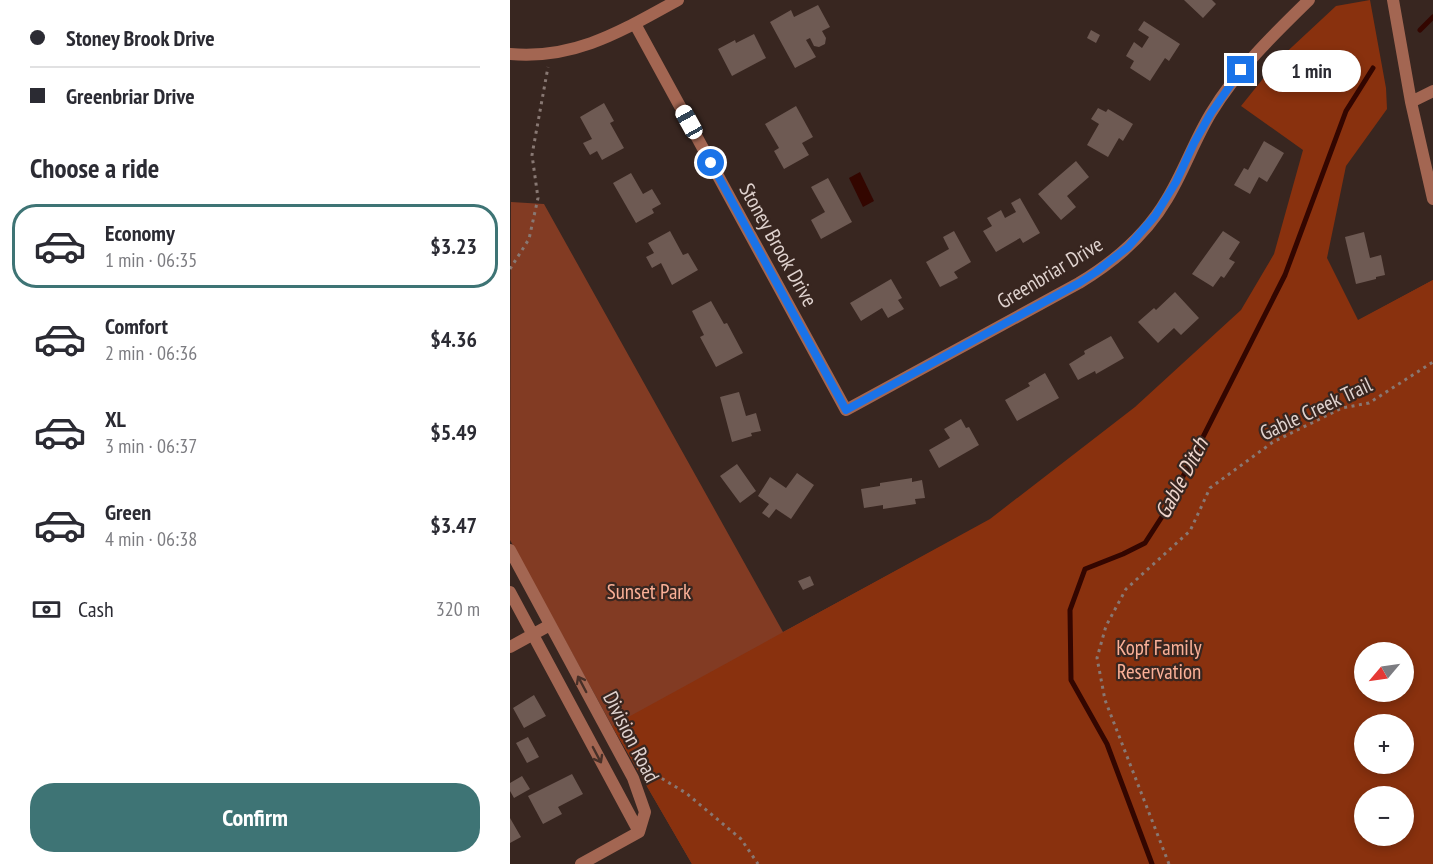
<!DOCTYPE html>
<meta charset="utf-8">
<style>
:root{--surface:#fff;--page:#f2f2f3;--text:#2b2b33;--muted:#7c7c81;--line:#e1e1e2;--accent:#3e7475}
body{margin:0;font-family:"PT Sans Narrow",sans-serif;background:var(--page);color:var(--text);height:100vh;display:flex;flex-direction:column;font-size:22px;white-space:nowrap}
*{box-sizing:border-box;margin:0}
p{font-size:20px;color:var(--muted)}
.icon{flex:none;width:33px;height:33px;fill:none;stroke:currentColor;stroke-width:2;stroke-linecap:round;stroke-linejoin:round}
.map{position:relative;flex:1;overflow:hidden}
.side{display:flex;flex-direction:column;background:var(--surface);width:510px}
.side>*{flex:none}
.hud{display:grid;align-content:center;height:132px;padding:0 30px;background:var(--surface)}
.needle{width:39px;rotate:241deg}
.tools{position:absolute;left:844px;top:642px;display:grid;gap:12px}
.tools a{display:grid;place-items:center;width:60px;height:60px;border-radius:50%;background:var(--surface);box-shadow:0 3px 9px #0003;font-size:30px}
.end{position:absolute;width:27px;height:27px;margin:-14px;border:8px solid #1a73e8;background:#fff;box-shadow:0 0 0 3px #fff}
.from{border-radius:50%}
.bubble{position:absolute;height:42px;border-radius:21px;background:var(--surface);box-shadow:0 3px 9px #0003;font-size:20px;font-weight:700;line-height:42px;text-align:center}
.car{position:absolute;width:18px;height:36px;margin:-18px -9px;border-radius:8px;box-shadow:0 0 4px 2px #0007;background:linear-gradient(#fff 24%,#345 0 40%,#fff 0 76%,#345 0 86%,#fff 0)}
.hud b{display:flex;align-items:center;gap:21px;height:57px;font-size:22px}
.hud b+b{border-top:2px solid var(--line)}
.hud i{width:15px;height:15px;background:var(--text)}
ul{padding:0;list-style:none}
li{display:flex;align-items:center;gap:18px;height:84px;margin:0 12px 9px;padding:0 18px;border:3px solid transparent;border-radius:24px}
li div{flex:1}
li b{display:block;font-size:22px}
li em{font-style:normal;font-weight:700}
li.on{border-color:var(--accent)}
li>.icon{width:54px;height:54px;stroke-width:1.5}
h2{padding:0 30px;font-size:27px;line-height:72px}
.pay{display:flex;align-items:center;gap:15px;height:66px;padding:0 30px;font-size:22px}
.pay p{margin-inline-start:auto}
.button{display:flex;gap:12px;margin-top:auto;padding:12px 30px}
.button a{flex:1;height:69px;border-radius:24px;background:var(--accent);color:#fff;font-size:24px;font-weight:700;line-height:69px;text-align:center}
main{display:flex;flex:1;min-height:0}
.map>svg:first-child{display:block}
.green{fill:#823b23;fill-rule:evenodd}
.forest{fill:#89310e;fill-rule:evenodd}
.water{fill:#330600}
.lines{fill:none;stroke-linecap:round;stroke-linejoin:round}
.stream{stroke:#330600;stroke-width:5}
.building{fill:#6e5a53}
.path{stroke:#887873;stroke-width:3;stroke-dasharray:3 4.5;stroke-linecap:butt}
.minor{stroke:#a36652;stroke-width:12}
.oneway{stroke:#483028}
.route{stroke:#1a73e8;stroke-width:8}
.labels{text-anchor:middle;stroke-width:4.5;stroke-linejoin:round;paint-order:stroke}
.street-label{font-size:21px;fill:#dfd2ce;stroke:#382620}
.park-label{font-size:21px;fill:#fab097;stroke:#382620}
.water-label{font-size:22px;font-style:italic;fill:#efd5cc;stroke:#382620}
</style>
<main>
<section class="side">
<div class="hud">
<b><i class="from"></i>Stoney Brook Drive</b>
<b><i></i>Greenbriar Drive</b>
</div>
<h2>Choose a ride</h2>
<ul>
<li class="on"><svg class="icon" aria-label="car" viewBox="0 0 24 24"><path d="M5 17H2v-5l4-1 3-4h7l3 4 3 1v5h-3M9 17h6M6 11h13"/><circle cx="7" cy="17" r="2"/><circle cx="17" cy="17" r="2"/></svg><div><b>Economy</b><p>1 min · 06:35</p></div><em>$3.23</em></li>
<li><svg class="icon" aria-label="car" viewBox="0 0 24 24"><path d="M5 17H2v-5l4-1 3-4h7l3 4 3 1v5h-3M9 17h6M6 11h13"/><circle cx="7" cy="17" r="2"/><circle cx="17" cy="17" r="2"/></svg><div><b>Comfort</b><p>2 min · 06:36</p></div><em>$4.36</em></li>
<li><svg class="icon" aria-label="car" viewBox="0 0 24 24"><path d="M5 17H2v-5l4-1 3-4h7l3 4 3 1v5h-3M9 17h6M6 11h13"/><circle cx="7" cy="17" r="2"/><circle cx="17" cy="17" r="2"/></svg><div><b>XL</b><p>3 min · 06:37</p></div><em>$5.49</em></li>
<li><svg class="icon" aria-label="car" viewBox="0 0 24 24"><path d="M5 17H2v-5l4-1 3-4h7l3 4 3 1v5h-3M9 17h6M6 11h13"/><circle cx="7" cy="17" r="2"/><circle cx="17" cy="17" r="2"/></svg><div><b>Green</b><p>4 min · 06:38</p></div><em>$3.47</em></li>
</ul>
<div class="pay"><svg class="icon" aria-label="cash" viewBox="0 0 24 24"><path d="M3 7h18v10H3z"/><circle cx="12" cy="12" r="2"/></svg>Cash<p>320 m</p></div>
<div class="button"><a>Confirm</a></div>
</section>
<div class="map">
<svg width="923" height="864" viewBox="0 0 923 864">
<rect width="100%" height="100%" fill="#382620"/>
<!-- green -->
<path class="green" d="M 1,202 L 34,204 L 273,632 L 923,280 L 923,864 L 182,864 L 102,726 L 0,540 ZM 855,652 L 894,652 L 894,692 L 855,692 ZM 855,724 L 894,724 L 894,764 L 855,764 ZM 855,796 L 894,796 L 894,836 L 855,836 Z"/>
<!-- forest -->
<path class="forest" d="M 860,0 L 876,88 L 877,109 L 836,166 L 817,258 L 848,320 L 923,280 L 923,864 L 182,864 L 102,726 L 480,519 L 625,407 L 731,310 L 764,254 L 793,150 L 731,106 L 768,60 L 826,6 ZM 855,652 L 894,652 L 894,692 L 855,692 ZM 855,724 L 894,724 L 894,764 L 855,764 ZM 855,796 L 894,796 L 894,836 L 855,836 Z"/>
<!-- water -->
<path class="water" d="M 350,172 L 364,201 L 353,207 L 339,178 Z"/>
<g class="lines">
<!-- stream -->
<path class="stream" d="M 910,30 L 923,17
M 642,864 L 597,744 L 561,680 L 560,610 L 575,569 L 613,554 L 635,543 L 655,512 L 775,275 L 836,111 L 863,68"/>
</g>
<!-- building -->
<path class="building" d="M 674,0 L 702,0 L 706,4 L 693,18 Z
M 308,5 L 320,27 L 312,31 L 316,38 L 315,44 L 309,47 L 304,46 L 300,38 L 296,40 L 306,57 L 285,68 L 260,22 L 281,10 L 284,17 Z
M 634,21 L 670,44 L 659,61 L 655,58 L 640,81 L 620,68 L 624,61 L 616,56 L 624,42 L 632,48 L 639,37 L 628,30 Z
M 581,30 L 590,35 L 586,43 L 577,38 Z
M 244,34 L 256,58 L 222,76 L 208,49 L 225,40 L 226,43 Z
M 94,103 L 104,121 L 100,123 L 114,148 L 92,160 L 87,151 L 80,155 L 73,143 L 82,139 L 70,117 Z
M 286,106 L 303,137 L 292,143 L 299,155 L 274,169 L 264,151 L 269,148 L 255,124 Z
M 588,108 L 596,112 L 598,109 L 623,124 L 613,141 L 609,138 L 598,157 L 577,145 L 589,124 L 581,119 Z
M 754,141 L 774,153 L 757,182 L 749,177 L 740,194 L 724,185 L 734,168 L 738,170 Z
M 566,161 L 579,177 L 557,196 L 566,207 L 551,220 L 528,194 Z
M 121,173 L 133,194 L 142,189 L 151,204 L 142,209 L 144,213 L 126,223 L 103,183 Z
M 318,178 L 342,222 L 311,239 L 301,220 L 315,212 L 301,187 Z
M 510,198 L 530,233 L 513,243 L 510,238 L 486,252 L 473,231 L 482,226 L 477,218 L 491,210 L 495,218 L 506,212 L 501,203 Z
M 160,231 L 173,255 L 178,253 L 188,270 L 162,285 L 151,263 L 142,268 L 136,257 L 144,253 L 138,243 Z
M 444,231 L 461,262 L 444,272 L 448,278 L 430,287 L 416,262 L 439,249 L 433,237 Z
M 713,231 L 730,242 L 719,259 L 725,262 L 714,278 L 711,276 L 703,287 L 682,274 Z
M 854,232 L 860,258 L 871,255 L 875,275 L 866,277 L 866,279 L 846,284 L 835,237 Z
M 381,279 L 392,298 L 388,300 L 394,309 L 378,318 L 372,308 L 351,321 L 340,303 Z
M 665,292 L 689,318 L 671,335 L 664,328 L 648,343 L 628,322 L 644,308 L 646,310 Z
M 201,301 L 214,324 L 217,323 L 233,353 L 206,367 L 190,337 L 194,335 L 182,311 Z
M 601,336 L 614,358 L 586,374 L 585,371 L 568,380 L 559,364 L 575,354 L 574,351 Z
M 535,373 L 549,398 L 507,421 L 495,400 L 520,386 L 518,383 Z
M 229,392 L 236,416 L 246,413 L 251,431 L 241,433 L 242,436 L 222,442 L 210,397 Z
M 451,419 L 456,428 L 459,427 L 469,445 L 429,468 L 419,450 L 440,438 L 434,429 Z
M 227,464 L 246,491 L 230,503 L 210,476 Z
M 287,473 L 304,485 L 281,519 L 266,509 L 259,518 L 252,513 L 259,504 L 248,496 L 260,477 L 276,488 Z
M 402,478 L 402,482 L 412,480 L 415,498 L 405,499 L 406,504 L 373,509 L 373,505 L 354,508 L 351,489 L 370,486 L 370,483 Z
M 300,576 L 304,585 L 293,590 L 288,581 Z
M 24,695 L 36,716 L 14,728 L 3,708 Z
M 18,737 L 29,757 L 17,763 L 6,743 Z
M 62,774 L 73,794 L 48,807 L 52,814 L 33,824 L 18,796 Z
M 12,776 L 20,789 L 4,798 L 0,791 L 0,783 Z
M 0,818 L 11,837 L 0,843 Z"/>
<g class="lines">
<!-- path -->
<path class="path" d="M 0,269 L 19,239 L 28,198 L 22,155 L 38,67
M 137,778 L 151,778 L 176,793 L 231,839 L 248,864
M 659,864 L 595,700 L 587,658 L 596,626 L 616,589 L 680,531 L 700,488 L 763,442 L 832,408 L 859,403 L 923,362"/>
<!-- minor -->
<path class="minor" d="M 883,0 L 901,102 L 923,199
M 125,24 L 336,410 L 569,283 C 604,262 636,235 657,199 C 674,171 684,141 701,113 C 727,70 763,35 799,0
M 0,54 C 66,60 113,30 168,0
M 901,102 L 923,91
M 0,550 L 123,778 L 135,812 L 129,832
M 0,592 L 129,832
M 0,647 L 40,625
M 71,864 L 129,832"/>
</g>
<!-- one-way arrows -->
<defs><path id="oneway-shaft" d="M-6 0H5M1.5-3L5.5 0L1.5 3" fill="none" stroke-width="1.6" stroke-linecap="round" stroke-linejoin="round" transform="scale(1.5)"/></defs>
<g class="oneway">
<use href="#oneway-shaft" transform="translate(72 684) rotate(-118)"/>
<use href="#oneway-shaft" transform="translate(87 755) rotate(62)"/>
</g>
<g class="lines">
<!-- route -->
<path class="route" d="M 201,163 L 336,410 L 569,283 L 586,272 L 618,247 L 645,216 L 666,182 L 684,143 L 701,113 L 731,70"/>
</g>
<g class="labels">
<!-- street labels -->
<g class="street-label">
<text transform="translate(268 245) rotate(61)" y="7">Stoney Brook Drive</text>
<text transform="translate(540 273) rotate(-31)" y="7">Greenbriar Drive</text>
<text transform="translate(806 409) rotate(-25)" y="7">Gable Creek Trail</text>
<text transform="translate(121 737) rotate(63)" y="7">Division Road</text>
</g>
<!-- park labels -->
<g class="park-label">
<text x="139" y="599">Sunset Park</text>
<text x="649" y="655">Kopf Family<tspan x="649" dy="24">Reservation</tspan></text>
</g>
<!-- water labels -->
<g class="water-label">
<text transform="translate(671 478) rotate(-62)" y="8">Gable Ditch</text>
</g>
</g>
</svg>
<div class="tools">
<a><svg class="needle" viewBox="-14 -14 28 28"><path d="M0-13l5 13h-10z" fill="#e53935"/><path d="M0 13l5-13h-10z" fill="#7c7c81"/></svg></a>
<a>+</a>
<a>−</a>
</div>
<i class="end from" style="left:201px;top:163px"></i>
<i class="end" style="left:731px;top:70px"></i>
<div class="bubble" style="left:752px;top:50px;width:99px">1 min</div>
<i class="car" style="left:179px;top:122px;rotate:331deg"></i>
</div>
</main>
